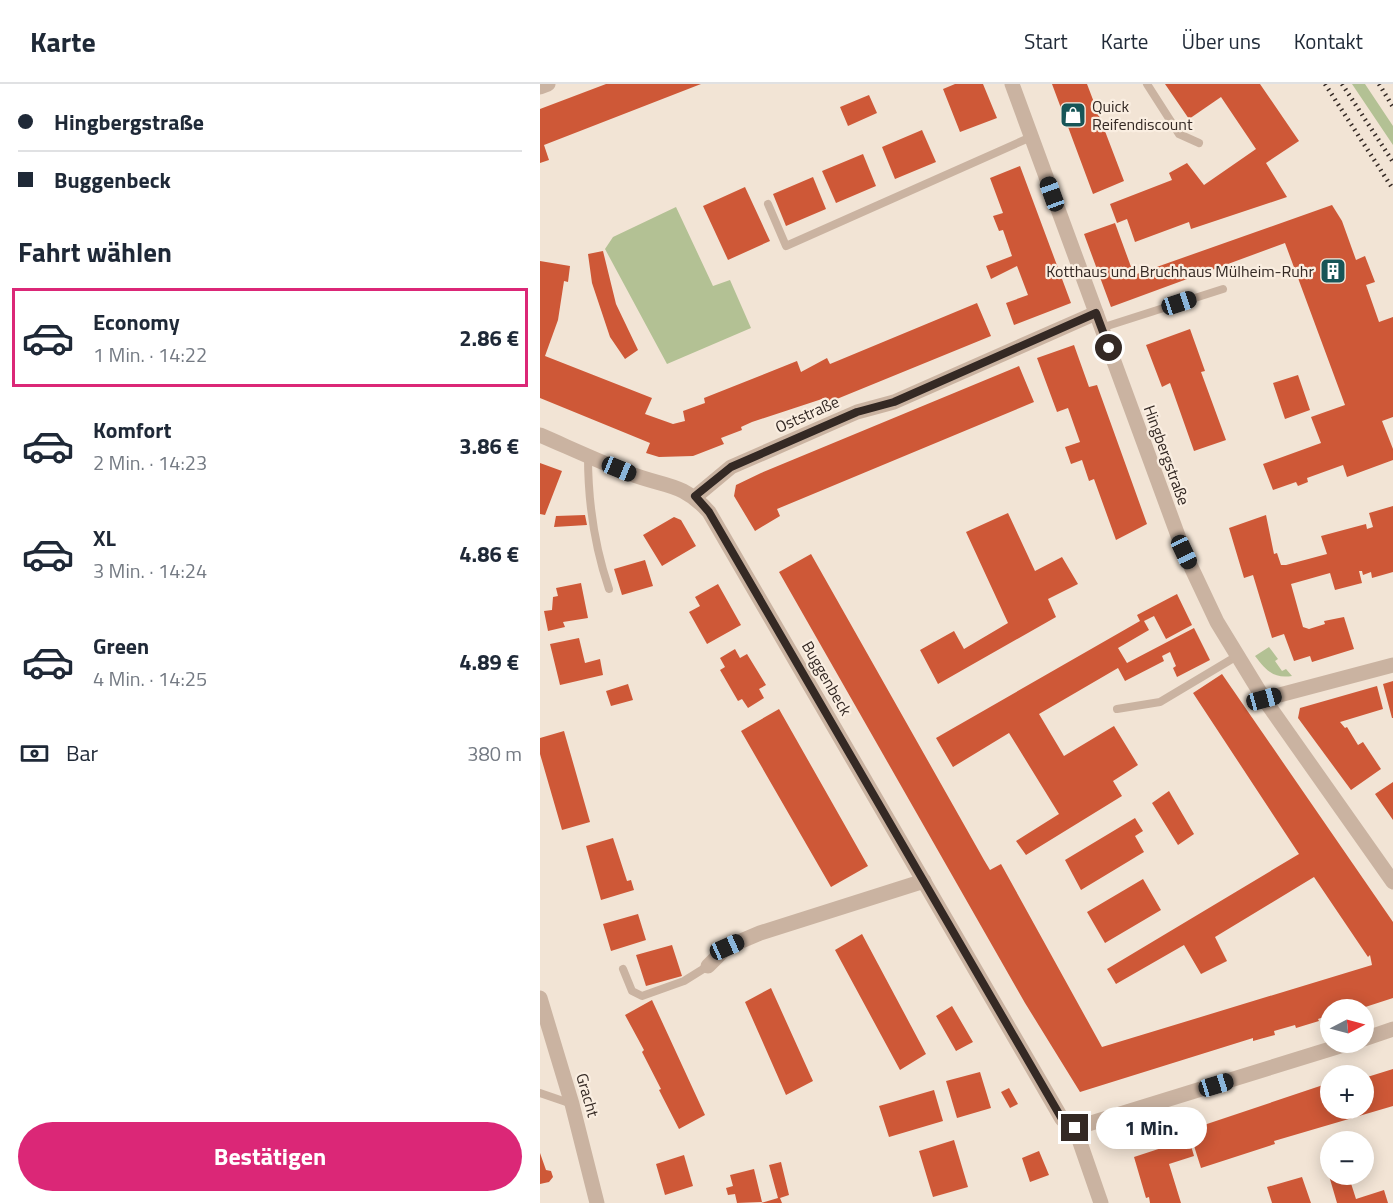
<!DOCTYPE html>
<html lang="de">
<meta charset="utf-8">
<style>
:root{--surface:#fff;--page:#f6f6f7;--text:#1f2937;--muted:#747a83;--line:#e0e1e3;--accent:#db2777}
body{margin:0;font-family:"Titillium Web",sans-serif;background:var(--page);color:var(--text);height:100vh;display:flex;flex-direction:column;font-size:22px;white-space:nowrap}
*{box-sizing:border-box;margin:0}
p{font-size:20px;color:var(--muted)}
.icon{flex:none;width:33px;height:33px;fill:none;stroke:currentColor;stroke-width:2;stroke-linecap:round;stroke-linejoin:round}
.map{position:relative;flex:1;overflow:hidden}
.side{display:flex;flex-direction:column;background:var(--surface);width:540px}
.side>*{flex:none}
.hud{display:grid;align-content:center;height:132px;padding:0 18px;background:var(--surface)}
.needle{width:39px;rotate:84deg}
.fabs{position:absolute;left:780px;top:915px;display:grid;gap:12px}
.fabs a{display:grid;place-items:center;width:54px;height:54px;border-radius:50%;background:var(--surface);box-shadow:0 3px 15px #0003;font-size:30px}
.end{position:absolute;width:27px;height:27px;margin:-14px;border:8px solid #342924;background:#fff;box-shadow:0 0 0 3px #fff}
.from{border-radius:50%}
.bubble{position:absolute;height:42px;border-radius:21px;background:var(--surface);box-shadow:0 3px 15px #0003;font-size:20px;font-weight:700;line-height:42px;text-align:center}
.car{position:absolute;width:18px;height:36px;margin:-18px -9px;border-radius:8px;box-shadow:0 0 4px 2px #0007;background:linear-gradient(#222 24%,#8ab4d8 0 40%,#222 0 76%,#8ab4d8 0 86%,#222 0)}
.hud b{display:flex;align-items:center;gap:21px;height:57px;font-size:22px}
.hud b+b{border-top:2px solid var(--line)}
.hud i{width:15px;height:15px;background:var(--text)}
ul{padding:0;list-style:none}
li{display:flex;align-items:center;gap:18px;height:99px;margin:0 12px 9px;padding:0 6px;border:3px solid transparent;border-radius:0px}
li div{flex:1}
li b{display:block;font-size:22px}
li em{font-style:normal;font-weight:700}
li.on{border-color:var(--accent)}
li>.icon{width:54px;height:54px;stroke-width:1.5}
h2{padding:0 18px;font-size:27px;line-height:72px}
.pay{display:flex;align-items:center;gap:15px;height:66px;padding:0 18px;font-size:22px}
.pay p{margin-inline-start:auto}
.action{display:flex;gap:12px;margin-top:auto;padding:12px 18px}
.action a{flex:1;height:69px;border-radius:36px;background:var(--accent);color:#fff;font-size:24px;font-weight:700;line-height:69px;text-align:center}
header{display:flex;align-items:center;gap:36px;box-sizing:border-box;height:84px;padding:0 30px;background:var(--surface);border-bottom:2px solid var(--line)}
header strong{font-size:28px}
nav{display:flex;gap:33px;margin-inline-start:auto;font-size:21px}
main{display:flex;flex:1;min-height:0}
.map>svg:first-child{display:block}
.green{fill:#b3c194}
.building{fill:#ce5837}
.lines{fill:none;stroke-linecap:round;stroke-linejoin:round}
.service{stroke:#cab3a1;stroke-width:8}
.minor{stroke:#cab3a1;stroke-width:15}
.tertiary{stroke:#cab3a1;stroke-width:15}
.rail{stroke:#342924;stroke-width:4.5;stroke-dasharray:1.5 4.5;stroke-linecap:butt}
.route{stroke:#342924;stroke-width:8}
.labels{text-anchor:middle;stroke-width:4.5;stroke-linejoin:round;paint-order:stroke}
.poi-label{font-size:16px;fill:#342924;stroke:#faeee1;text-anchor:start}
.street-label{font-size:16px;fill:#342924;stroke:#faeee1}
</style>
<header>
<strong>Karte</strong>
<nav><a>Start</a><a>Karte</a><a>Über uns</a><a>Kontakt</a></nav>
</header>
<main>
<section class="side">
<div class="hud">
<b><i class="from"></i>Hingbergstraße</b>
<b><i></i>Buggenbeck</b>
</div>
<h2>Fahrt wählen</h2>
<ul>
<li class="on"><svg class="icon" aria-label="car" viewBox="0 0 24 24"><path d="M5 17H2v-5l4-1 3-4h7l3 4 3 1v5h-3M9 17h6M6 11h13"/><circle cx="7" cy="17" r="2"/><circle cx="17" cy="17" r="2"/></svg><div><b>Economy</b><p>1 Min. · 14:22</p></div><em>2.86 €</em></li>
<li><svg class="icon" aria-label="car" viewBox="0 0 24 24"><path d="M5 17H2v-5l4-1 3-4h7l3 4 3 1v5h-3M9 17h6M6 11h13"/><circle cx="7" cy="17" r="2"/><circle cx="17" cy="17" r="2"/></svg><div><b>Komfort</b><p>2 Min. · 14:23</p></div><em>3.86 €</em></li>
<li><svg class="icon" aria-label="car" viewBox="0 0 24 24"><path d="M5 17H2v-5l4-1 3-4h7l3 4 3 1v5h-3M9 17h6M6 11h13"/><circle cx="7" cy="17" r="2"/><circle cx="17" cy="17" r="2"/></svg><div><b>XL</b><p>3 Min. · 14:24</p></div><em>4.86 €</em></li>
<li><svg class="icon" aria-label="car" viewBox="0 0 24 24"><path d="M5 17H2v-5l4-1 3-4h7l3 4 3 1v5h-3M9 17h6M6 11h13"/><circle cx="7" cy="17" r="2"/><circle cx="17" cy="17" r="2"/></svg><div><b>Green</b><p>4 Min. · 14:25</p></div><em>4.89 €</em></li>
</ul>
<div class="pay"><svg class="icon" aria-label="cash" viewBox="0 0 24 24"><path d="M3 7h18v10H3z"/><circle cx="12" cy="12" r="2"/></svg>Bar<p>380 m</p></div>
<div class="action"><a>Bestätigen</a></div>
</section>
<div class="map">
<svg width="853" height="1119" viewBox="0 0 853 1119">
<rect width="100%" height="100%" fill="#f2e4d5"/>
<!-- green -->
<path class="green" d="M 812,0 L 825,0 L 853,42 L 853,61 Z
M 136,123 L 173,202 L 190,196 L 211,244 L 127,280 L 65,165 L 73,153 Z
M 729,563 L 738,575 L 735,577 L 742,587 L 746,585 L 752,592 C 733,595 726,586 715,572 Z"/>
<!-- building -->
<path class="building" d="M 66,0 L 161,0 L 4,61 L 9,76 L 0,79 L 0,25 Z
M 415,0 L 443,0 L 457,34 L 420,48 L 403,5 Z
M 512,0 L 547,0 L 584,97 L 553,110 Z
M 625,0 L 720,0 L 759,57 L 726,79 L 747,113 L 651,145 L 649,138 L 595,158 L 587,135 L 577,139 L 570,120 L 632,96 L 629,89 L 647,79 L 664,101 L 716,65 L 681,13 L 649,35 Z
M 329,11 L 337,29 L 308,42 L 300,23 Z
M 382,46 L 396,78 L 355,95 L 342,63 Z
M 323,70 L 336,102 L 296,119 L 282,87 Z
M 480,82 L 531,219 L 474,241 L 466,219 L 488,211 L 477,182 L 451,195 L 446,182 L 472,172 L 463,146 L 459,147 L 453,132 L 463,129 L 450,94 Z
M 273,93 L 286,125 L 246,142 L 233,110 Z
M 205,103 L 230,157 L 188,176 L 163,122 Z
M 792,121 L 802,137 L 816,176 L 825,172 L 835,198 L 826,201 L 839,238 L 853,233 L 853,333 L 842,337 L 853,365 L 853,376 L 807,393 L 803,381 L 767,394 L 768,398 L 758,402 L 756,398 L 733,406 L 723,380 L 781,359 L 771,333 L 805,321 L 745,159 L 571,223 L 544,150 L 575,139 L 594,191 Z
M 63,167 L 76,220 L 98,266 L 85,275 L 70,253 L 52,199 L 48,170 Z
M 0,177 L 30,182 L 28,198 L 24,197 L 18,236 L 5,272 L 112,314 L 105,330 L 133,340 L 145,337 L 143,327 L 165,319 L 164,314 L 257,277 L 261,288 L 287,274 L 290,280 L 437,219 L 451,252 L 287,319 L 285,314 L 212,338 L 201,343 L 202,346 L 181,354 L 184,360 L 153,372 L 119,373 L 106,369 L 110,359 L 0,314 Z
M 650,245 L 665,287 L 661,288 L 686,356 L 654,367 L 630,299 L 622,303 L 606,261 Z
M 534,261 L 549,303 L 557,301 L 607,440 L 576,456 L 554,395 L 549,397 L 542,376 L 531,380 L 525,363 L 540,358 L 528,324 L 517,328 L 497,274 Z
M 479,282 L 494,318 L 237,425 L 240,432 L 215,447 L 194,412 L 196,401 L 221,389 Z
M 758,291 L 770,326 L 745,335 L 733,299 Z
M 0,379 L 22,387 L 5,431 L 0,430 Z
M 853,422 L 853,488 L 832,494 L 831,488 L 823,491 L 822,487 L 819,487 L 822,499 L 795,506 L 790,489 L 751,500 L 763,543 L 769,545 L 785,540 L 784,537 L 804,533 L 814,565 L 772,578 L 770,572 L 754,577 L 744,550 L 732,554 L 713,491 L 704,494 L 689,444 L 726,431 L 734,470 L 737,469 L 741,481 L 746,481 L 787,470 L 781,452 L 826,440 L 827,445 L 833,443 L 829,429 Z
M 468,429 L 495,487 L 522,473 L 538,500 L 508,515 L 516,533 L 398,600 L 380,566 L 414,547 L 424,565 L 468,539 L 426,448 Z
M 45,431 L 47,441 L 14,443 L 16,432 Z
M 134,433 L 141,436 L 156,462 L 122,482 L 103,451 Z
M 271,470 L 444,776 L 450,786 L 461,780 L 562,963 L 832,881 L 830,871 L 828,873 L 774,793 L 675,853 L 687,877 L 661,890 L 644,861 L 576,900 L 567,885 L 759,770 L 653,609 L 682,590 L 853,838 L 853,914 L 816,926 L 790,926 L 790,931 L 778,935 L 779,937 L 756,944 L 755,941 L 734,947 L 735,951 L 713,957 L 713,954 L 540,1008 L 485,919 L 239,488 Z
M 105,476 L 113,502 L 82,511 L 74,485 Z
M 41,499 L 48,534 L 23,538 L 25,543 L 8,547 L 4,527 L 12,526 L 13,513 L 18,512 L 16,504 Z
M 178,500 L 201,541 L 167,560 L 149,528 L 160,522 L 155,513 Z
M 637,510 L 652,541 L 626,555 L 614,532 L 604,537 L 609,546 L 578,564 L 587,579 L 654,544 L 670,576 L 637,593 L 633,584 L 636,582 L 630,568 L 622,572 L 624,577 L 585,597 L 578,584 L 499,630 L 524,672 L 574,642 L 598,681 L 573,697 L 582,712 L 486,771 L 476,757 L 519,730 L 469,649 L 413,683 L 396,654 L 600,537 L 597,531 Z
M 39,554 L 45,579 L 60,575 L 63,591 L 20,601 L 10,560 Z
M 195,565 L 200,574 L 207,570 L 226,601 L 219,605 L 224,614 L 208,624 L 202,615 L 198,617 L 180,586 L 185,583 L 180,574 Z
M 853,597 L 853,634 L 852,634 L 843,600 Z
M 88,600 L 93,616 L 71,622 L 66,607 Z
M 837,602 L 843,625 L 800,638 L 805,644 L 807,643 L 818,661 L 823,658 L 841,685 L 811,706 L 758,634 L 760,624 Z
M 239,625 L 328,782 L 291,803 L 201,647 Z
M 24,647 L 50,738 L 22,746 L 0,670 L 0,654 Z
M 853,698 L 853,736 L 835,710 Z
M 629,707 L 654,750 L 638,761 L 612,719 Z
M 595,734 L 603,747 L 595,752 L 604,768 L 541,806 L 525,776 Z
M 73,754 L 87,797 L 91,796 L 94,806 L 61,816 L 46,762 Z
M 603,795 L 621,826 L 565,859 L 547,828 Z
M 98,830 L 106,856 L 71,867 L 63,840 Z
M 322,850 L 386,970 L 360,986 L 295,866 Z
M 132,861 L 142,892 L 106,902 L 96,871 Z
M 231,904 L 273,997 L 246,1011 L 205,918 Z
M 112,916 L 165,1031 L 139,1045 L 119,1006 L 121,1005 L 102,968 L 104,966 L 85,931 Z
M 412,922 L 433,958 L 416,967 L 396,932 Z
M 853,985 L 853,1022 L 734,1057 L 735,1060 L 661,1084 L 649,1046 L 786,1000 L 790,1001 L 790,1024 L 824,1024 L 824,994 Z
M 440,988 L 451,1024 L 417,1034 L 406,997 Z
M 469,1004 L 478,1020 L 470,1024 L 461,1008 Z
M 394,1006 L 403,1037 L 349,1053 L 339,1022 Z
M 649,1055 L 654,1072 L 629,1080 L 641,1119 L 610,1119 L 609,1113 L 606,1114 L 594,1073 Z
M 414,1056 L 428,1103 L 393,1113 L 379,1067 Z
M 499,1067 L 509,1091 L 490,1098 L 482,1074 Z
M 0,1069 L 6,1086 L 11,1087 L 13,1093 L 9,1098 L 0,1100 Z
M 144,1071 L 153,1102 L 125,1111 L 116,1080 Z
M 790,1076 L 790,1090 L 808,1090 L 816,1115 L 844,1106 L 848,1119 L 797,1119 L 785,1078 Z
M 241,1078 L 249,1111 L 240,1114 L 242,1119 L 221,1119 L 238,1114 L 229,1081 Z
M 214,1085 L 222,1118 L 197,1119 L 195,1110 L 188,1111 L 186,1104 L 193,1102 L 190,1091 Z
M 762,1093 L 771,1119 L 732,1119 L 727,1103 Z"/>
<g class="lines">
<!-- service -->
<path class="service" d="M 607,0 L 639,50 L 659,59
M 228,120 L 246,162 L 491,53
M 561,244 L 683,205
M 48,372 C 48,418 54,461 69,505
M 577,625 L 620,618 L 697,572
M 83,885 L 92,907 L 102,912 L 144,897 L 168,882
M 0,1009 L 32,1020"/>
<!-- minor -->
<path class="minor" d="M 0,3 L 8,0
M 155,413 L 191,383 L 317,328 L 354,318 L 556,229
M 724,615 L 853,581
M 168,882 L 187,863 L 220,849 L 384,797
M 0,914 L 32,1020 L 57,1119
M 535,1044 L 561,1119"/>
<!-- tertiary -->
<path class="tertiary" d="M 472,0 L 644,468 L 677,538 L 724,615 L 853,798
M 0,351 C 30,364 60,378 91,390 C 125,403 142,398 169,428 L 522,1035 L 535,1044 L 813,958
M 824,955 L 853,945"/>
<!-- rail -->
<path class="rail" d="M 785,0 L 853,105
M 802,0 L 853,78
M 839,0 L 853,23"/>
</g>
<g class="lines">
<!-- route -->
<path class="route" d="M 535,1044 L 522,1035 L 169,428 L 155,412 L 191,383 L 317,328 L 354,318 L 556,229 L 569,264"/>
</g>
<!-- icons -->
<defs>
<g id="shop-square" transform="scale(1.35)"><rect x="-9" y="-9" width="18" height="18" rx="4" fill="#175557" stroke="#faeee1"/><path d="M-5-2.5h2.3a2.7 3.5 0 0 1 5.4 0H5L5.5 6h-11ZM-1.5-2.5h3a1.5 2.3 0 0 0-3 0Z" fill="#fff"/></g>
<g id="building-square" transform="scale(1.35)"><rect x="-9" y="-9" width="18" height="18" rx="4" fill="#175557" stroke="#faeee1"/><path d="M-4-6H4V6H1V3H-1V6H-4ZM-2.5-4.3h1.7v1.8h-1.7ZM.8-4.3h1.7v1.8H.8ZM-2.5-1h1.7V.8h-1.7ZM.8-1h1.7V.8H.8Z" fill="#fff"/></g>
</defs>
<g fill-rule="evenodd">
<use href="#shop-square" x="533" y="31"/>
<use href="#building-square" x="793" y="187"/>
</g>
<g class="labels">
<!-- poi labels -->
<g class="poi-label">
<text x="552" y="28">Quick<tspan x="552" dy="18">Reifendiscount</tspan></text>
<text x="774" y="193" text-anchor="end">Kotthaus und Bruchhaus Mülheim-Ruhr</text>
</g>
<!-- street labels -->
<g class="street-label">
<text transform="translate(267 330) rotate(-24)" y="6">Oststraße</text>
<text transform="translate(627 371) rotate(70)" y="6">Hingbergstraße</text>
<text transform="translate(287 594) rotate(60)" y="6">Buggenbeck</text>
<text transform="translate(48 1011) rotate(74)" y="6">Gracht</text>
</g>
</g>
</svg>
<div class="fabs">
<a><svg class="needle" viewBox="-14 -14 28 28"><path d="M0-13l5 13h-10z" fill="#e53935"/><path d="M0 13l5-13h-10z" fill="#747a83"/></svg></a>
<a>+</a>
<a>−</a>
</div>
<i class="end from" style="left:569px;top:264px"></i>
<i class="end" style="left:535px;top:1044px"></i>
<div class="bubble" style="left:556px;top:1023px;width:111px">1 Min.</div>
<i class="car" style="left:512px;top:110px;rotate:340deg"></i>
<i class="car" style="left:639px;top:219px;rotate:72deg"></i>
<i class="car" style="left:79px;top:385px;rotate:112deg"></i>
<i class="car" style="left:644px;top:468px;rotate:155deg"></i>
<i class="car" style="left:724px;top:615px;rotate:75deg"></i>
<i class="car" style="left:187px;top:863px;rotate:66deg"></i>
<i class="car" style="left:676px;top:1001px;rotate:73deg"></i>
</div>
</main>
